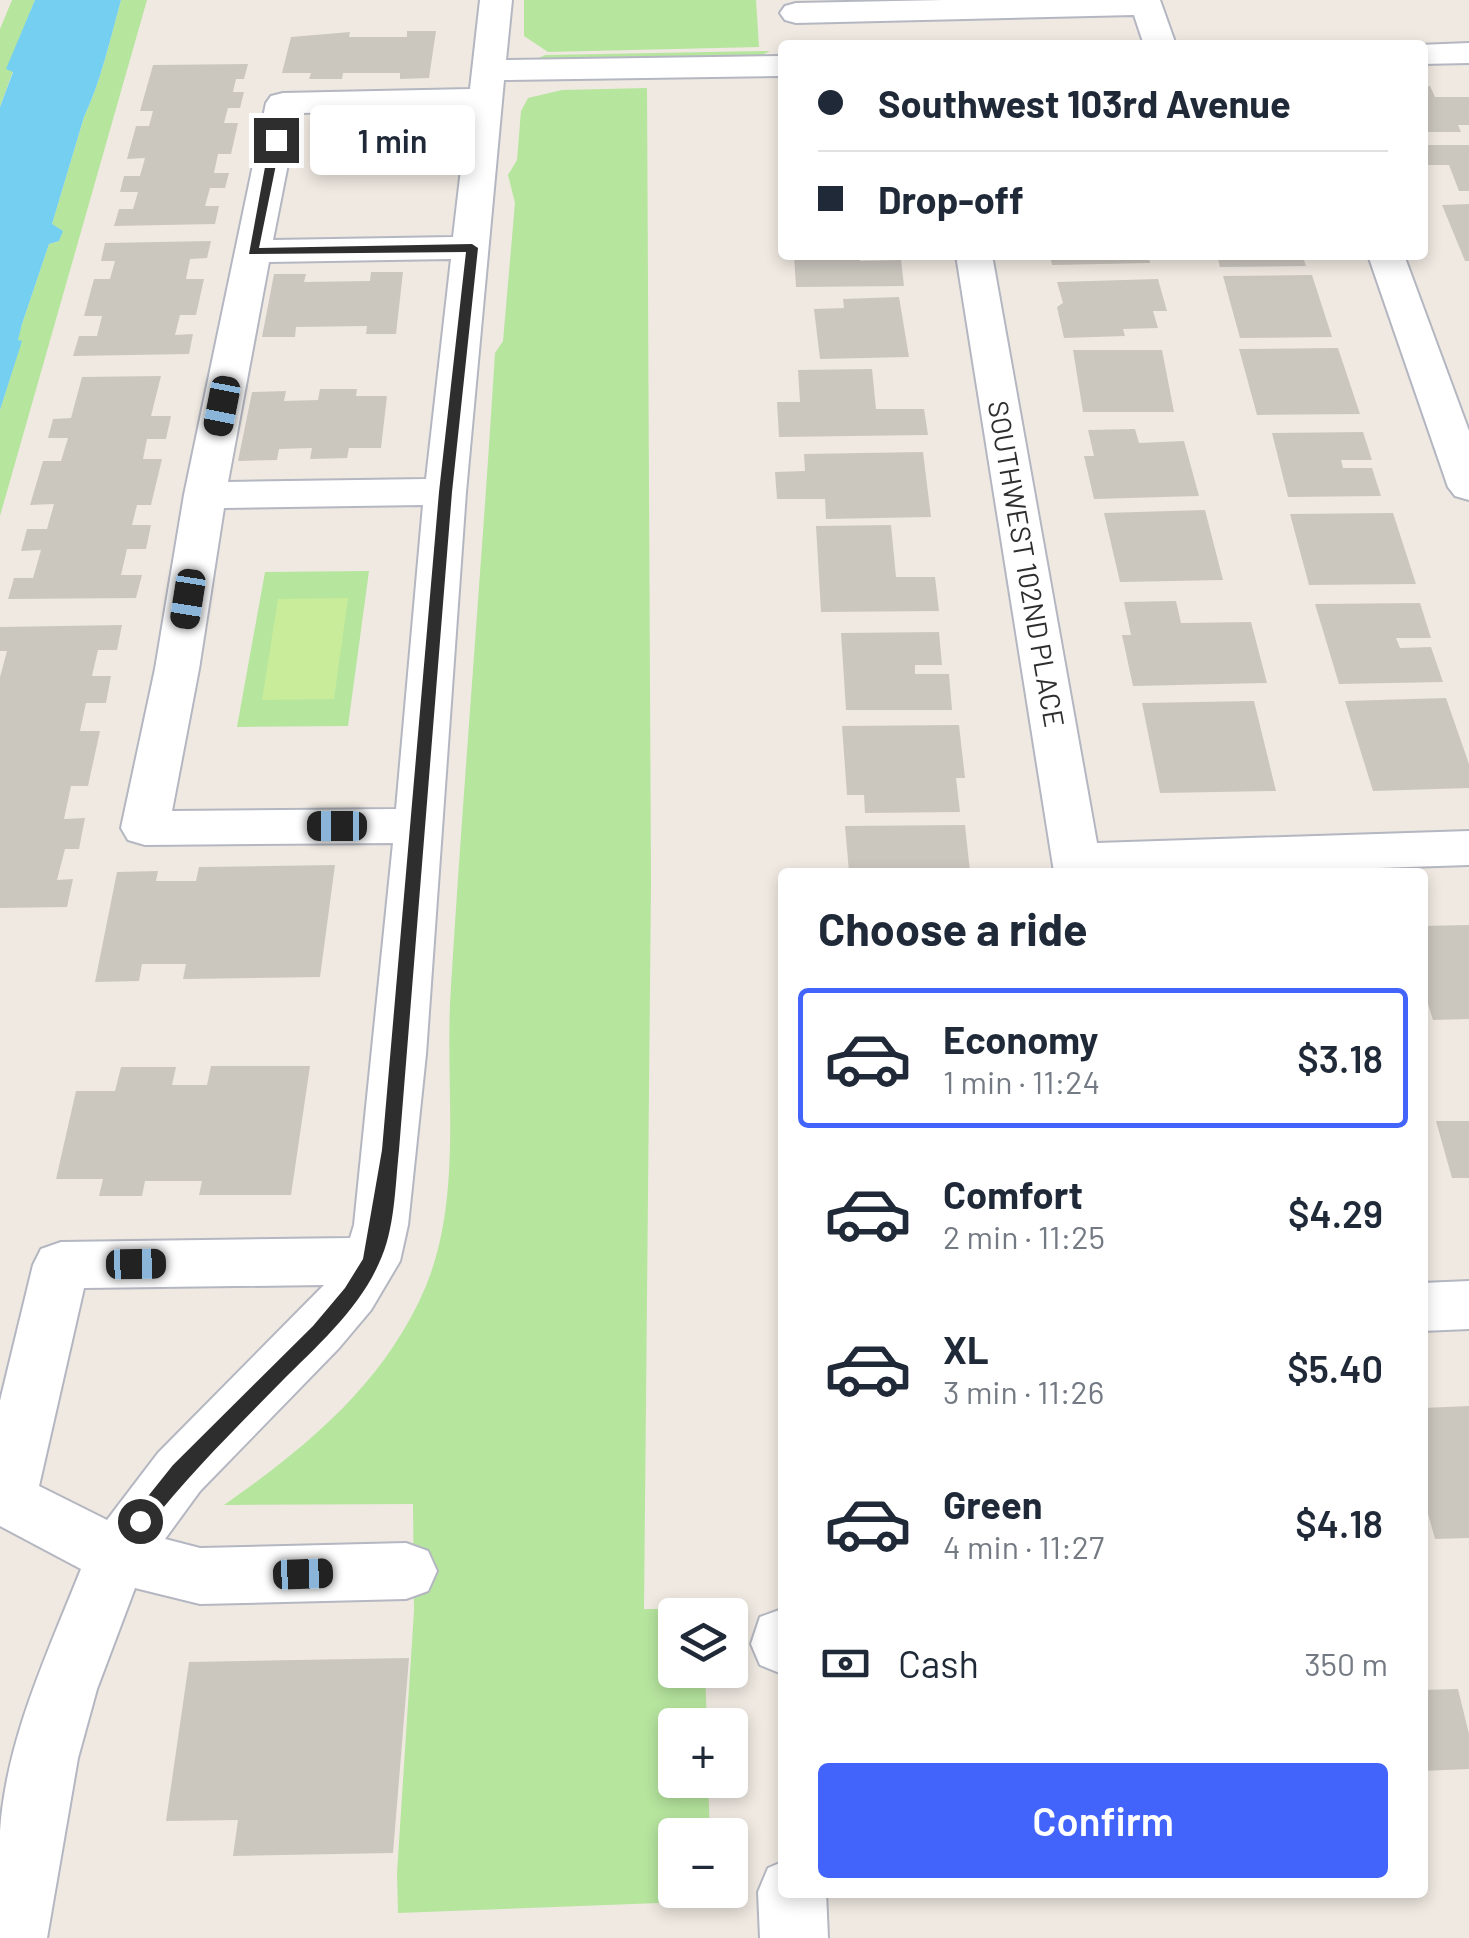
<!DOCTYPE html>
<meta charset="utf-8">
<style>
:root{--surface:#fff;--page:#f2f2f3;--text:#1f2937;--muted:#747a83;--line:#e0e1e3;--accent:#4264fb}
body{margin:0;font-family:Barlow,sans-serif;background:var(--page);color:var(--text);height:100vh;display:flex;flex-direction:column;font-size:38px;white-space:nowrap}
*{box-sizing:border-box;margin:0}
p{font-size:32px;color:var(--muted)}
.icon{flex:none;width:55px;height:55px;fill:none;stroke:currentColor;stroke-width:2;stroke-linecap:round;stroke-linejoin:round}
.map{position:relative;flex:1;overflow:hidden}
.details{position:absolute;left:778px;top:868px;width:650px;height:1030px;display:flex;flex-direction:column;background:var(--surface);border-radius:10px;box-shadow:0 5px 15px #0003}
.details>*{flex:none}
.top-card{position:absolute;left:778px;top:40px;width:650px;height:220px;border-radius:10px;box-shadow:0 5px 15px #0003;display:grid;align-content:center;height:220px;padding:0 40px;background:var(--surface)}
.fabs{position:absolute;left:658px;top:1598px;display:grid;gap:20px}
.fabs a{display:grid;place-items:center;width:90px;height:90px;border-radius:10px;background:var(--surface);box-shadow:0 5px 15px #0003;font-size:50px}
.end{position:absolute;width:45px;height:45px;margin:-22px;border:12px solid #2e2e2e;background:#fff;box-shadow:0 0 0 5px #fff}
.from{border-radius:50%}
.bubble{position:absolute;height:70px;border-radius:10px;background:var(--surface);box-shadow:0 5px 15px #0003;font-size:32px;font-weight:600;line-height:70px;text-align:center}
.car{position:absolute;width:30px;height:60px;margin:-30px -15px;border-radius:12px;box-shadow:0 0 8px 2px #0007;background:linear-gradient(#222 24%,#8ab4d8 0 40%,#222 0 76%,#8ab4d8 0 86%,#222 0)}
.top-card b{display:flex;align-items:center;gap:35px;height:95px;font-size:38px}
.top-card b+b{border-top:2px solid var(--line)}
.top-card i{width:25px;height:25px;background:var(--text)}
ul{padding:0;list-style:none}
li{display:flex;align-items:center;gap:30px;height:140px;margin:0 20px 15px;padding:0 20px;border:5px solid transparent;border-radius:10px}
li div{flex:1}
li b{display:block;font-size:38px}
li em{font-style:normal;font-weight:600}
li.current{border-color:var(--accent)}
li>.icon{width:90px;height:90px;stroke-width:1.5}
h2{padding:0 40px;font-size:45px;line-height:120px}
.pay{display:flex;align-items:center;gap:25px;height:110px;padding:0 40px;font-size:38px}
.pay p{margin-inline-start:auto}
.primary-button{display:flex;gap:20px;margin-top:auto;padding:20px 40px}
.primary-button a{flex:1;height:115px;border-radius:10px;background:var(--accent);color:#fff;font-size:40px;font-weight:600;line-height:115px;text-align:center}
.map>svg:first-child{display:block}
.green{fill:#b6e59e}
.pitch{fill:#c9ec9a}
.water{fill:#75cff0}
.building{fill:#cbc7bf}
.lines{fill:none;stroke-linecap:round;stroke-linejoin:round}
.minor-casing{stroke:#b4b7c1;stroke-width:4}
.minor{fill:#fff;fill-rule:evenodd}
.route{fill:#2e2e2e}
.labels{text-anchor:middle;stroke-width:10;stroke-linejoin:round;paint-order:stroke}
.street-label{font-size:28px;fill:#2e2e2e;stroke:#fff}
</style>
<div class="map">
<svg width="1469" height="1938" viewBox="0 0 1469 1938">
<rect width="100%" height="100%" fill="#efe9e1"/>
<!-- green -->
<path class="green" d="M 12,0 L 35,0 L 7,69 L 13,71 L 0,107 L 0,29 Z
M 121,0 L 147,0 L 0,516 L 0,410 L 21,342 L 17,340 L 22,324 L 49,244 L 59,241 L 62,232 L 52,224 L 84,117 C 101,81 110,40 121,0 Z
M 524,0 L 756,0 L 759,47 L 548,52 L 524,36 Z
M 770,51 L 757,58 L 537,59 L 545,55 Z
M 647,88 L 651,883 L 644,1609 L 703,1609 L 703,1615 L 675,1615 L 675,1670 L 705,1670 L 707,1725 L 675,1725 L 675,1780 L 708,1780 L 710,1835 L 675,1835 L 675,1890 L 712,1890 L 712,1901 L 398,1913 L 397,1873 L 414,1611 L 413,1504 L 224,1505 C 308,1446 385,1383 426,1286 C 464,1192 444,1086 451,986 C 464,775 482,564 495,353 L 503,341 L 515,203 L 508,175 L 517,160 L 521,111 L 528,98 L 562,90 Z
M 369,571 L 348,726 L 237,727 L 265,572 Z"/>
<!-- pitch -->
<path class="pitch" d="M 348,598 L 334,699 L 262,700 L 278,599 Z"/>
<!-- water -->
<path class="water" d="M 35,0 L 121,0 C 110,40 101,81 84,117 L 52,224 L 63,231 L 59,241 L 49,244 L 22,324 L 18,340 L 22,341 L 0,410 L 0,107 L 13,72 L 6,69 Z"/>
<!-- building -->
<path class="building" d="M 407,31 L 436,31 L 429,78 L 400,79 L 400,73 L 343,73 L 342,79 L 309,79 L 311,73 L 282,73 L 291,37 L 350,32 L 349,37 L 407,37 Z
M 248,64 L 244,79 L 236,79 L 233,92 L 244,92 L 240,108 L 228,108 L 224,123 L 238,123 L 231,154 L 218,154 L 214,173 L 229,173 L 225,188 L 210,188 L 205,206 L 219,206 L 215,224 L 114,226 L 119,209 L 133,209 L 138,192 L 120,192 L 124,176 L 140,176 L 145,158 L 127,159 L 136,126 L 149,126 L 153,111 L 140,111 L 153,65 Z
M 1422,86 L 1430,86 L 1435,97 L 1469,97 L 1469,125 L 1458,125 L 1461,132 L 1422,132 Z
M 1422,145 L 1469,145 L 1469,191 L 1459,191 L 1449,165 L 1427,165 Z
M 1469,204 L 1469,261 L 1465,261 L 1442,205 Z
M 211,241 L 207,258 L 190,259 L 186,279 L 204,279 L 196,315 L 180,315 L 175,335 L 193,334 L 189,354 L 73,356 L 79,336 L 97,336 L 102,316 L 84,316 L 94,279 L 110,279 L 115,261 L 101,261 L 105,243 Z
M 794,255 L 859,255 L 860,261 L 901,260 L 904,286 L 796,287 Z
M 1050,255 L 1148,255 L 1150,263 L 1052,265 Z
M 1217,255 L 1302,255 L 1306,266 L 1220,267 Z
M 371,272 L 403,272 L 396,334 L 366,334 L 367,326 L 296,327 L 295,337 L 262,337 L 274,274 L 306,274 L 304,282 L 370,281 Z
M 1312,275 L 1332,337 L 1240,338 L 1223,276 Z
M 1158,279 L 1167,311 L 1153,311 L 1158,328 L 1123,329 L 1125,336 L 1064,338 L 1057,307 L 1063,303 L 1057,282 Z
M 899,297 L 909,357 L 820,359 L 814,309 L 844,308 L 843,299 Z
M 1338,348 L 1360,414 L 1257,415 L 1239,349 Z
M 1073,350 L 1162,350 L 1174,412 L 1083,412 Z
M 872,369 L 876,409 L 924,409 L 928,435 L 779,437 L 777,402 L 800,402 L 798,370 Z
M 161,376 L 151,416 L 171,416 L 166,439 L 147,439 L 143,459 L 162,459 L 151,505 L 137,505 L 132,525 L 151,525 L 146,549 L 127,549 L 121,575 L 142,575 L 136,598 L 8,599 L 14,578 L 33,578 L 41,550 L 21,551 L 27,529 L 47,529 L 54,504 L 30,505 L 43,461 L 61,461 L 68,438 L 48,438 L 53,419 L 71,418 L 82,377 Z
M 320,389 L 357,389 L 356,396 L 387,396 L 381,448 L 349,448 L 347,458 L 310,459 L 312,448 L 279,449 L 277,460 L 238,461 L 252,392 L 286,391 L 284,401 L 318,400 Z
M 1135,429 L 1139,443 L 1184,441 L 1199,496 L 1094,499 L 1084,456 L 1094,456 L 1088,430 Z
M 1363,432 L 1372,460 L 1341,460 L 1343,468 L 1372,468 L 1381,496 L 1288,497 L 1272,433 Z
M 923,452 L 931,517 L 826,519 L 825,499 L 777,499 L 775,472 L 805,471 L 804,454 Z
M 1205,510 L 1223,580 L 1120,582 L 1104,513 Z
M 1393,513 L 1416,584 L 1309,585 L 1290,514 Z
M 891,525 L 896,577 L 935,577 L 939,611 L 821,612 L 816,526 Z
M 1176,601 L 1181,623 L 1251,622 L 1267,683 L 1133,686 L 1122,635 L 1131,635 L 1124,602 Z
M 1420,603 L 1431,638 L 1396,638 L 1400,648 L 1431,647 L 1443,682 L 1339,684 L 1315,604 Z
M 122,625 L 117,650 L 98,650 L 92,676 L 111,676 L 106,703 L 86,703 L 80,731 L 100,731 L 88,786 L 71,786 L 64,819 L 85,818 L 79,849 L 65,849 L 57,880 L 73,879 L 67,907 L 0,908 L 0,677 L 7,651 L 0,651 L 0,627 Z
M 939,632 L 942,665 L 915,665 L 915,674 L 949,674 L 952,710 L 846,710 L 841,633 Z
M 1446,698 L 1469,764 L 1469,788 L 1373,791 L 1345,701 Z
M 1254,701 L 1276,791 L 1160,793 L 1142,703 Z
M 959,725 L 965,778 L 956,778 L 960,812 L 865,813 L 864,795 L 847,795 L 842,726 Z
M 965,825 L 970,872 L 849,872 L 845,826 Z
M 335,865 L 320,977 L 183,979 L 186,964 L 142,964 L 139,981 L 95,982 L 117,872 L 158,871 L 156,881 L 196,881 L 199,867 Z
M 1469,925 L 1469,1019 L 1433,1020 L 1422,985 L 1422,926 Z
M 211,1066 L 310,1066 L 291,1195 L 199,1195 L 202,1181 L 145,1181 L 142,1196 L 99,1196 L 103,1179 L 56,1179 L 76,1091 L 115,1091 L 121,1067 L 176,1067 L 172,1085 L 207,1085 Z
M 1436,1121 L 1469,1121 L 1469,1178 L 1452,1178 Z
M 1469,1406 L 1469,1538 L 1435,1539 L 1422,1492 L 1422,1408 Z
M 409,1658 L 393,1853 L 233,1856 L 238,1820 L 166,1821 L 189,1662 Z
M 1458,1689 L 1469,1734 L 1469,1769 L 1422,1771 L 1422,1690 Z"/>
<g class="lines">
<!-- minor casing -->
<g class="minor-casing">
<path id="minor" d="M 480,0 L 512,0 L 506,60 L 782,56 L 782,76 L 504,80 L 466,492 L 426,1054 L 408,1225 L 400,1261 L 371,1310 L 339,1348 L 200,1491 L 165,1539 L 200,1548 L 406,1543 L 428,1551 L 437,1571 L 428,1591 L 406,1599 L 200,1604 L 135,1588 L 97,1689 L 78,1758 L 47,1938 L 0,1938 C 0,1903 0,1866 0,1831 C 6,1740 48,1652 81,1569 L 0,1526 L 0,1401 L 33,1265 L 41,1249 L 61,1242 L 350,1238 L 354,1225 L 393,843 L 145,845 L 128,840 L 121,828 L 155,669 L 184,495 L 266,103 L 271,96 L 283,93 L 470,89 ZM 468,110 L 453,237 L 273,240 L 298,113 ZM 451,259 L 426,479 L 228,482 L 269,262 ZM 423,505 L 396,809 L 172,811 L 199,669 L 224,508 ZM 324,1285 L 158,1453 L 107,1520 L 39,1486 L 84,1288 Z
M 944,0 L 1160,0 L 1176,45 L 1144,45 L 1134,15 L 796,23 L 785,20 L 780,13 L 785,6 L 796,3 Z
M 1469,43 L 1469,63 L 1422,64 L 1422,45 L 1418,45 Z
M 956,255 L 992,255 L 1097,843 L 1469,831 L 1469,865 L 1251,872 L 1054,872 Z
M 1368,255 L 1404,255 L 1469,431 L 1469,500 L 1455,496 L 1448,487 Z
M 1469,1281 L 1469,1329 L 1422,1331 L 1422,1283 Z
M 782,1609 L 782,1674 L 760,1665 L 751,1644 L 760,1617 Z
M 782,1862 L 782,1892 L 826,1892 L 828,1938 L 760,1938 L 758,1892 L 768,1868 Z"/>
</g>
<!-- minor -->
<use href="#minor" class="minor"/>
</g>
<!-- route -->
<path class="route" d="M 276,136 L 281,140 L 259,248 L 472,244 L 478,248 L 452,492 L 399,1150 C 395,1187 395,1230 379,1263 C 359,1309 317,1346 282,1381 C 235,1429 188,1475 147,1528 L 140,1530 L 130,1521 L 133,1515 L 173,1465 L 313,1326 L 345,1288 L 363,1259 L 382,1150 L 439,492 L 466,252 L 249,254 L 270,140 Z"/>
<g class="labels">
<!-- street labels -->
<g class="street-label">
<text transform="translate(1026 564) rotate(80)" y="10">SOUTHWEST 102ND PLACE</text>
</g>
</g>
</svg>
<div class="fabs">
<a><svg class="icon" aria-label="layers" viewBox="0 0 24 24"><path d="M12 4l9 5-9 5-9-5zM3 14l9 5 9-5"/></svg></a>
<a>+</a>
<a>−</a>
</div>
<i class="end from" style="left:140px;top:1521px"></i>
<i class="end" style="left:276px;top:140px"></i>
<div class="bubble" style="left:310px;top:105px;width:165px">1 min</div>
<i class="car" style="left:222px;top:406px;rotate:191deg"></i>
<i class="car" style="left:188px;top:599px;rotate:189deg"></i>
<i class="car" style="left:337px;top:826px;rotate:270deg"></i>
<i class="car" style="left:136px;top:1264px;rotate:89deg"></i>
<i class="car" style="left:303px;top:1574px;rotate:88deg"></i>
<div class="top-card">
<b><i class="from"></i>Southwest 103rd Avenue</b>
<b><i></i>Drop-off</b>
</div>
<section class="details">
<h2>Choose a ride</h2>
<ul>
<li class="current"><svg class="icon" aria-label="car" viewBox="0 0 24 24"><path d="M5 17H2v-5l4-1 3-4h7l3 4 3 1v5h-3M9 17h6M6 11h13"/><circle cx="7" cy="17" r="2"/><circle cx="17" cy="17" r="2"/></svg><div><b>Economy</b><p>1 min · 11:24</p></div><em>$3.18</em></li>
<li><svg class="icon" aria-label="car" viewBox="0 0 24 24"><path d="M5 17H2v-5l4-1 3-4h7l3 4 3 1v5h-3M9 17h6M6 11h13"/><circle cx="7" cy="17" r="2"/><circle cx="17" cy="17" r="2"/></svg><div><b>Comfort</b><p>2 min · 11:25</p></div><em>$4.29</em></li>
<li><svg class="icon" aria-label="car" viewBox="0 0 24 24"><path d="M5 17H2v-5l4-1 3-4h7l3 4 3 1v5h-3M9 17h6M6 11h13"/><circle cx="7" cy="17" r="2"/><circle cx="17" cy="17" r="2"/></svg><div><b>XL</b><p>3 min · 11:26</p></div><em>$5.40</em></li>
<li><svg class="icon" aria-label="car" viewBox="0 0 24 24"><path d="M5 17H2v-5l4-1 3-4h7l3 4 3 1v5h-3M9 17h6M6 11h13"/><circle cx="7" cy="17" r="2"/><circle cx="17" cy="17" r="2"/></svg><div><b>Green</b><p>4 min · 11:27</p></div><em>$4.18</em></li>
</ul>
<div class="pay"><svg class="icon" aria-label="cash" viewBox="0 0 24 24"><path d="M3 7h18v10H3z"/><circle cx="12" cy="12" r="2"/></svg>Cash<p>350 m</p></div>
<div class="primary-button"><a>Confirm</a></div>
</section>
</div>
